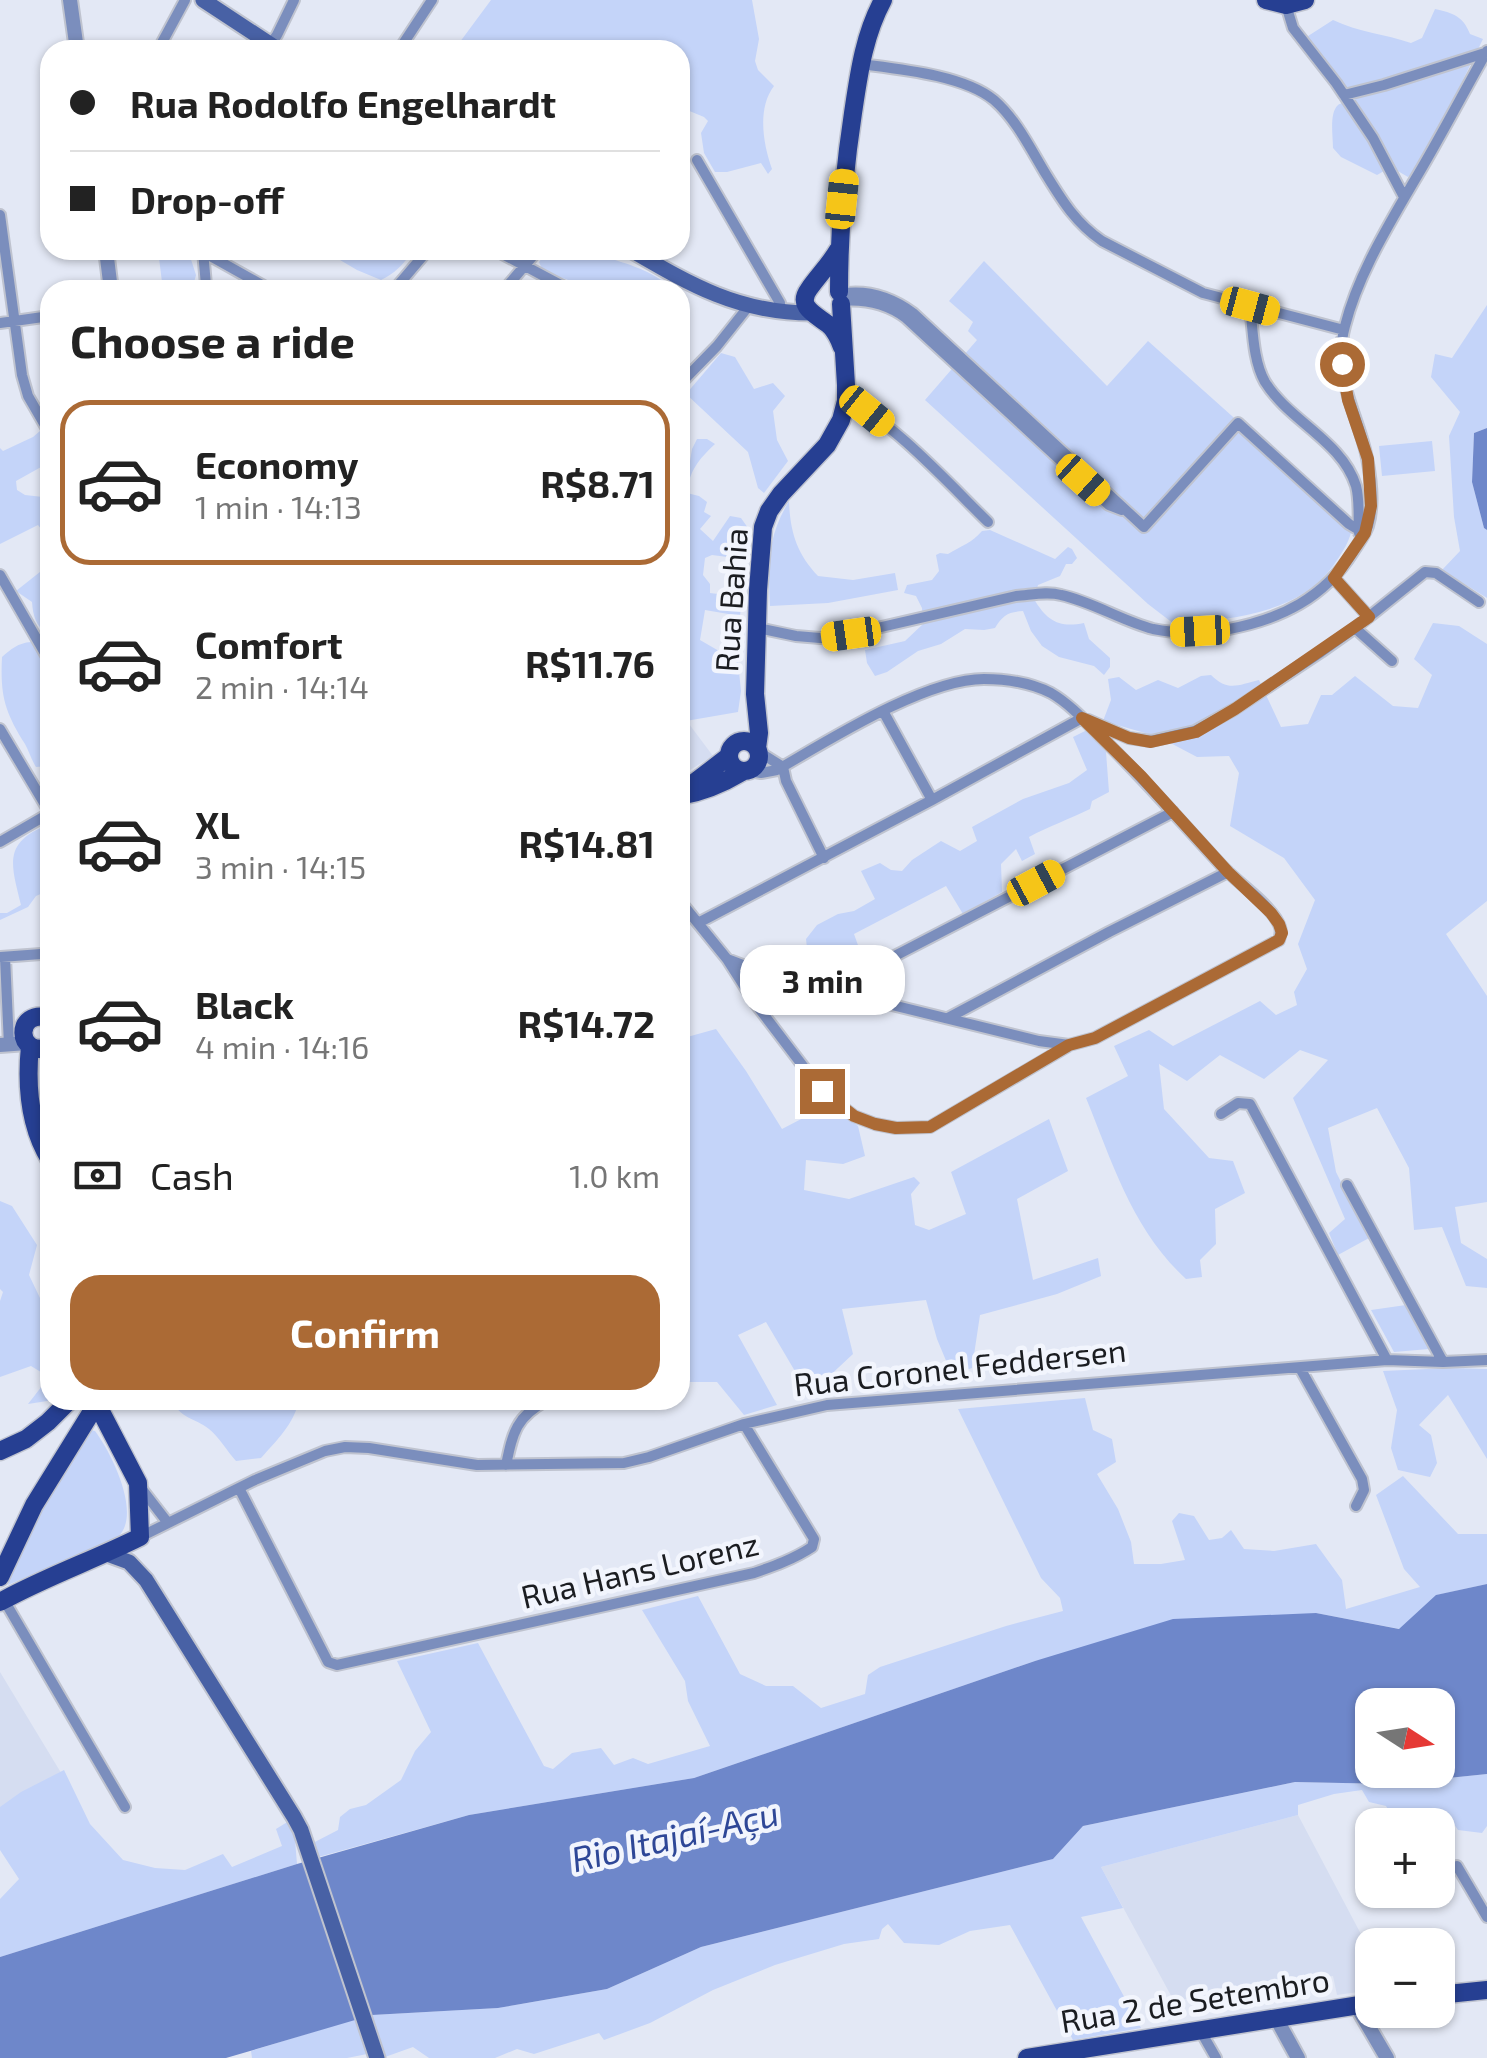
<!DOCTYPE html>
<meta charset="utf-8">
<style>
:root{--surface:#fff;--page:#f6f6f6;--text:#222;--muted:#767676;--line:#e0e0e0;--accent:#ab6a35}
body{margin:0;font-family:"Exo 2",sans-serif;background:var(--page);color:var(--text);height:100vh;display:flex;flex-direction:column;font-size:38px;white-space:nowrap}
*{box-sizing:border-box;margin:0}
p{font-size:32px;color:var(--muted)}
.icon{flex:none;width:55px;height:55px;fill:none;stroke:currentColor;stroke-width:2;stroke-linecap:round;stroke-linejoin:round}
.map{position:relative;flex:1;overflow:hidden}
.details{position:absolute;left:40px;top:280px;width:650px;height:1130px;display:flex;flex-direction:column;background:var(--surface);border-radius:30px;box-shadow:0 2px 8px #0004}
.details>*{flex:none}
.top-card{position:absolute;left:40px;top:40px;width:650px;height:220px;border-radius:30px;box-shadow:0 2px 8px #0004;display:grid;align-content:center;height:220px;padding:0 30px;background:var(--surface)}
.needle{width:65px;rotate:102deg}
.buttons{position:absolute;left:1355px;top:1688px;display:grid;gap:20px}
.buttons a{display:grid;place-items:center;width:100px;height:100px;border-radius:20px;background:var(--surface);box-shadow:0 2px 8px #0004;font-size:50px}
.end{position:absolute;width:45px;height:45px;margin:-22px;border:12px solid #ab6a35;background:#fff;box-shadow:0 0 0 5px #fff}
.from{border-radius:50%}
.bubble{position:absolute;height:70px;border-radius:30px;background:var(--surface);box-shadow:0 2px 8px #0004;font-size:32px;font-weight:700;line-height:70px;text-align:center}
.car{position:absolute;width:30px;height:60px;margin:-30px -15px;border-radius:12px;box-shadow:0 0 8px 2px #0007;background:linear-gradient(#f5c518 24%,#345 0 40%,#f5c518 0 76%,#345 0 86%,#f5c518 0)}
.top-card b{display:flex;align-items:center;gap:35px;height:95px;font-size:38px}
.top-card b+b{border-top:2px solid var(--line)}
.top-card i{width:25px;height:25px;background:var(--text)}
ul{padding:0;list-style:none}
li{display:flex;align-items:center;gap:30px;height:165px;margin:0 20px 15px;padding:0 10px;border:5px solid transparent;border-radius:30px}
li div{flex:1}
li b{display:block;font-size:38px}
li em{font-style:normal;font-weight:700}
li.selected{border-color:var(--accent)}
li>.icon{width:90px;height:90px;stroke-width:1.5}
h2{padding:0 30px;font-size:45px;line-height:120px}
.pay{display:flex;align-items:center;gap:25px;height:110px;padding:0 30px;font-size:38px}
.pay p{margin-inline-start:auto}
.primary-button{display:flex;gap:20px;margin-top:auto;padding:20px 30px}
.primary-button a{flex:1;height:115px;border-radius:30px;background:var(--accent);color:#fff;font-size:40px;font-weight:700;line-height:115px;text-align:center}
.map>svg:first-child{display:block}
.built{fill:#d5ddf1}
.green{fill:#c4d4f9}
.water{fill:#6e87ca;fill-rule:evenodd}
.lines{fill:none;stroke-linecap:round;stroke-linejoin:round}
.minor-casing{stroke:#bfc3cf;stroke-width:14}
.tertiary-casing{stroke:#bfc3cf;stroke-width:18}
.secondary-casing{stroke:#bfc3cf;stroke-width:19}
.primary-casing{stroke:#bfc3cf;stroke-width:21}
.minor{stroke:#7b8ebd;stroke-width:10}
.tertiary{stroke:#7b8ebd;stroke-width:14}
.secondary{stroke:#4861a5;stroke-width:15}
.primary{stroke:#263f92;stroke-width:18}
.route{stroke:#ab6a35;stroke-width:12}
.labels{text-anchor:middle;stroke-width:9;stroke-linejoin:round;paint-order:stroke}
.street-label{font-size:32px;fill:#1b1d21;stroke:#f2f5fd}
.water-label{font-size:35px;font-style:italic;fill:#2e4797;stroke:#f2f5fd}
</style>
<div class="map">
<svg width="1487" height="2058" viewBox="0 0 1487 2058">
<rect width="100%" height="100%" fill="#e3e8f5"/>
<!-- built -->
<path class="built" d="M 680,712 L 713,756 L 680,776 Z
M 0,1672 L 69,1786 L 0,1809 Z
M 1298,1815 L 1372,1955 L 1372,1990 L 1337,1995 L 1333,1976 L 1174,2001 L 1101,1867 Z"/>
<!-- green -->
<path class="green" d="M 491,0 L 752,0 L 759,39 L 755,61 L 758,70 L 774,86 C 757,108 763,144 772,169 L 768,174 L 761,163 L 727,172 L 715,172 L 704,153 L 701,133 L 708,121 L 704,117 L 687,110 L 680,112 L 680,50 L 454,50 Z
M 1435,9 C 1453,13 1463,16 1470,34 L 1483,39 L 1434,139 L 1416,170 L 1408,177 L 1391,167 L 1377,175 L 1341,157 L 1333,148 C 1333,136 1329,113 1338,105 C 1340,103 1352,100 1355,100 L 1305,38 L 1333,20 C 1358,32 1385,34 1411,43 L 1422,38 Z
M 158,250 L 188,250 L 196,275 L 192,290 L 163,290 Z
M 323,250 L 414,250 C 404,263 396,273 381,280 L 357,270 Z
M 548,250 L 604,250 L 610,253 L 609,258 C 634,266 654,272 674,290 L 604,290 L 597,285 L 571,281 L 543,271 L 539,262 Z
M 984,261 L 1107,386 L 1148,341 L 1353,524 C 1350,542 1343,551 1333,566 C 1297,615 1230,619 1174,624 L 1148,604 L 925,400 L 977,340 L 968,331 L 973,322 L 949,301 Z
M 1487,305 L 1487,428 L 1474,433 L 1472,482 L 1484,528 L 1487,530 L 1487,598 L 1442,570 L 1460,551 L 1454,517 L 1449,436 L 1460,412 L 1431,377 L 1435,354 L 1452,358 Z
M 721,353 L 735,357 L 754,389 L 773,383 L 785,396 L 773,411 L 777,440 L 788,461 L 764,493 L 758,488 L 748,452 L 686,394 Z
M 40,431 L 50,446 L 50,462 L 16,481 L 17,490 L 25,495 L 43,497 L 46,511 L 45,520 L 50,526 L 50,540 L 38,525 L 0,544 L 0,448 L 3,451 L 33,437 Z
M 697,439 L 707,439 L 715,444 C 699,459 689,471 687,493 L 699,496 L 707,502 L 704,512 L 711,516 L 700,529 L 713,541 L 730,516 L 741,518 L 748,528 L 743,559 L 712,555 L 705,558 L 703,575 L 710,584 L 710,593 L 742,597 L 740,616 L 705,610 L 700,640 L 738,662 L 741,691 L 738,712 L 680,722 L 680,562 L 688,537 L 687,524 L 680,521 L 680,475 L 690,461 L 692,449 Z
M 1432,441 L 1435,471 L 1382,476 L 1379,446 Z
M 789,501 C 790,532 797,554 818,576 L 853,580 L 895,573 L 898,590 L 828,603 L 770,606 C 768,564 767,538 789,501 Z
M 990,530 L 1055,559 L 1068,547 L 1072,549 L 1077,558 L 1072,564 L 1066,564 L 1060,576 L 1038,585 L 1034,599 C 1047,621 1059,628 1084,623 L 1089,639 L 1110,658 L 1110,667 L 1104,675 L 1094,666 L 1059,657 L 1042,646 L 1031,631 L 1023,611 C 1008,612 1003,615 995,628 L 984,630 L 965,629 L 941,644 L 918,651 L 887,672 L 875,676 L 867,663 L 865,650 L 905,641 L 923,624 L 922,608 L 916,596 L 904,593 L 907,585 L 932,580 L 939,571 L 936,555 L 940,553 L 948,554 C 961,546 972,543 982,531 Z
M 50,564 L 50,634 L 48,635 C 36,626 33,616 32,602 L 16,591 Z
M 1433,623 L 1459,626 L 1487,644 L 1487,901 L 1446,934 L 1487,996 L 1487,1202 L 1455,1207 L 1461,1243 L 1487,1259 L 1487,1288 L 1466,1286 L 1442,1227 L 1414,1230 L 1409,1168 L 1377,1108 L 1328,1128 L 1336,1172 L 1369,1238 L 1338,1255 L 1329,1233 L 1345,1219 L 1293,1098 L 1328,1060 L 1300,1050 L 1264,1079 L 1220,1055 L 1187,1081 L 1159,1064 L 1164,1109 L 1209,1158 L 1233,1161 L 1245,1193 L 1215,1209 L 1216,1244 L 1200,1260 L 1202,1277 L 1186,1279 C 1132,1229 1113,1164 1086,1098 L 1128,1076 L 1114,1046 L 1149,1030 L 1173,1046 L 1260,1001 L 1276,1015 L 1297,1005 L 1294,992 L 1307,969 L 1298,944 L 1315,900 L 1284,858 L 1230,826 L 1239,773 L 1229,756 L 1197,757 L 1159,737 L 1103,721 L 1111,700 L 1108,679 L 1119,677 L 1136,690 L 1158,680 L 1178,688 L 1201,676 L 1211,675 C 1228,692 1238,685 1259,680 L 1281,727 L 1308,724 L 1321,695 L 1332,695 L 1355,676 L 1393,706 L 1418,708 L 1432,675 L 1414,659 Z
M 31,642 C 41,656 53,674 48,690 L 50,692 L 49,766 L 36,767 C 31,759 29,751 25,744 C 5,712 0,696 2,657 C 11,649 18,643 31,642 Z
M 1087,730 L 1106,752 L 1109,792 L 1092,801 L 1090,809 C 1070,819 1049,826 1029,837 L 1035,854 L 1022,861 L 1016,849 L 1001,864 L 1002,892 L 963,914 L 946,886 L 854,934 L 859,948 L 846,954 L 813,954 L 807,948 L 806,939 L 817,925 L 838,914 L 854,911 L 875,899 L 861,871 L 880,863 L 891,870 L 902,871 L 912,860 L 941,841 L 960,851 L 977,841 L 972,827 L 1023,799 L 1069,783 L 1087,770 L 1073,737 Z
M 50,824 L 50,890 L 36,896 L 28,907 L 0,920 L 0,913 L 7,913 L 21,905 C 11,864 2,842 50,824 Z
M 716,1029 L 746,1071 L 782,1129 L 830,1104 L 858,1126 L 865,1156 L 843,1164 L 806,1160 L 804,1190 L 849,1199 L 914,1177 L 920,1183 L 911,1194 L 915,1225 L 929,1230 L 966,1214 L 951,1172 L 1049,1119 L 1068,1171 L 1017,1199 L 1033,1280 L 1098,1258 L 1101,1276 L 1057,1294 L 980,1315 L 972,1368 L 952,1375 L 937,1339 L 926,1300 L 842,1309 L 853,1354 L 809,1395 L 766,1322 L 738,1335 L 777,1405 L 744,1415 L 717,1382 L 680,1382 L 680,1039 Z
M 0,1201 L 12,1206 L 37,1245 L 29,1275 L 50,1319 L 50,1399 L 47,1401 L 28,1404 L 49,1377 L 31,1366 L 0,1377 L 0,1301 L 3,1292 L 0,1289 Z
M 1406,1305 L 1429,1349 L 1394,1352 L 1371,1310 Z
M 1449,1368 L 1487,1369 L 1487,1459 L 1448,1395 L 1419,1425 L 1431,1435 L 1437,1463 L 1430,1477 L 1398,1470 L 1391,1448 L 1397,1410 L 1383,1371 Z
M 1085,1398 L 1093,1430 L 1112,1439 L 1116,1462 L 1097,1474 L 1118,1509 L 1131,1542 L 1134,1564 L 1161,1564 L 1185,1560 L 1172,1521 L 1179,1513 L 1194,1516 L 1209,1540 L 1222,1538 L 1231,1530 L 1244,1549 L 1274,1551 L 1316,1544 L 1342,1580 L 1346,1609 L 1420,1587 L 1404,1569 L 1376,1495 L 1403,1476 L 1458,1534 L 1487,1534 L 1487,1584 L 1437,1595 L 1400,1629 L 1316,1613 L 1035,1661 L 694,1778 L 469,1815 L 315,1858 L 311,1844 L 338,1830 L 340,1817 L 350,1809 L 366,1805 L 401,1780 L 415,1751 L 431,1732 L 397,1661 L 478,1643 L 544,1766 L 553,1769 L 572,1753 L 601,1748 L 614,1765 L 633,1758 L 648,1764 L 710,1746 L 688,1701 L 685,1681 L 642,1610 L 698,1596 L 740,1674 L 766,1686 L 793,1686 L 821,1708 L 865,1694 L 868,1675 L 880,1667 L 1006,1626 L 1063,1611 L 1060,1598 L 1041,1578 L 958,1409 Z
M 172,1400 L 299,1400 C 294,1424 277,1440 261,1458 L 236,1461 C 227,1451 219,1437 209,1429 C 195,1418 179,1418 172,1400 Z
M 90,1430 L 95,1431 C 111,1452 145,1519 115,1539 L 8,1585 L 9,1577 L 37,1512 Z
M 64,1770 L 90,1824 L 123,1860 L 155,1868 L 185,1870 L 223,1854 L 232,1867 L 282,1846 L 276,1829 L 289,1821 L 295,1840 L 297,1864 L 0,1957 L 0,1899 L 19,1879 L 0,1850 L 0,1807 L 21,1792 Z
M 1487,1774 L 1487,1826 L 1482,1833 L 1458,1830 L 1450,1818 L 1433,1816 L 1432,1825 L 1397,1825 L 1386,1806 L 1369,1802 L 1362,1790 L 1334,1794 L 1298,1805 L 1298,1815 L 1101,1867 L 1123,1908 L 1081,1917 L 1141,2028 L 1073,2040 L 1010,1925 L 970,1931 L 939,1945 L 904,1943 L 888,1924 L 882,1929 L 879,1939 L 844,1944 L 775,1965 L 713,1990 L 650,2023 L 604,2040 L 599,2033 L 534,2054 L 517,2049 L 495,2058 L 429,2058 L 413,2047 L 385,2057 L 372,2015 L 498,2008 L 607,1989 L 701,1947 L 1053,1859 L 1083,1826 L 1295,1782 L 1390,1784 Z
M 355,2019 L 367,2054 L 347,2058 L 252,2058 L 251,2051 Z"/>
<!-- water -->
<path class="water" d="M 1487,428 L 1487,530 L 1484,528 L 1472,482 L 1474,433 Z
M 1487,1584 L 1487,1774 L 1390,1784 L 1295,1782 L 1083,1826 L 1053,1859 L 701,1947 L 607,1989 L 498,2008 L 372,2015 L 226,2058 L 0,2058 L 0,1957 L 297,1864 L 469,1815 L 694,1778 L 1035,1661 L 1173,1619 L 1316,1613 L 1399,1629 L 1436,1595 ZM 1372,1705 L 1438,1705 L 1438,1770 L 1372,1770 Z"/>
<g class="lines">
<!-- minor casing -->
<g class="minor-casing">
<path id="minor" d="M 1286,5 L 1293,28 L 1336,83 L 1373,138 L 1404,197
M 267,49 L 277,35 L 294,0
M 158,50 L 185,0
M 399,50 L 432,0
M 861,64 C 899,69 964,75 994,100 C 1017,120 1031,150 1047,176 C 1063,202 1076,223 1102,241 L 1203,293 L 1344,330
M 1344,95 L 1384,85 L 1485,53
M 697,160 L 780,303
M 0,215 L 22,375 L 28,396 L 50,434
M 495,250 L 570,290
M 203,251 L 206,285
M 203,252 L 271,290
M 394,290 L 428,250
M 504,290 L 538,250
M 840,294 C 868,289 891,297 913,313 L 1144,527 L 1238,423 L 1349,524 L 1359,530
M 841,301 C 865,299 886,303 906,318 L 1109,505 L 1122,510
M 1250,306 C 1253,330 1253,361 1265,382 C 1289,421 1342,441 1356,486 C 1360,501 1358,518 1359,533
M 0,323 L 50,316
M 680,384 L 717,346 L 748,307
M 846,401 C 887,415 955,490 988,522
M 0,575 L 50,662
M 1334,578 L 1369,617
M 758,628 L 796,636 L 820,638 L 851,634 L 1016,596 C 1031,595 1047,591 1061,595 C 1093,602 1122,621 1153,629 C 1177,634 1205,633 1229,629 C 1281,619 1324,598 1353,552 C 1358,544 1365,535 1368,526 C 1374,506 1371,478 1367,458 C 1358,412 1331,377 1345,326 C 1358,275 1387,228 1413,183 C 1439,140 1462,95 1487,51
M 1355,628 L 1392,661
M 883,711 L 932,800
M 1088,720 L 1129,738 L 1151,741 L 1195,731 L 1235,709 L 1321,652 L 1355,628 L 1425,572 L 1436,573 L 1479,602
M 0,729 L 50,813
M 759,752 L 783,767
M 783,767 L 786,781 L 824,858
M 0,842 L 50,813
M 680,901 L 727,959 L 755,1003 L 822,1091 L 854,1116 L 875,1124 L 896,1128 L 930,1127 L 1068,1046
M 698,923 L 932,800 L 1082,718
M 1,957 L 41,954
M 5,957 L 9,1045
M 727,959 L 761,972 L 831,990 L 1039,1041 L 1069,1045 L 1095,1038 L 1279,940 C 1282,931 1281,927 1276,919 C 1262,898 1239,884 1222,866 C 1182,823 1144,779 1102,738 C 1086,722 1070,704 1051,693 C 1031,683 1006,679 984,679 C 925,679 829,740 777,770 L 761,773 L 749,771
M 831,989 L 1173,812
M 948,1018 L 1109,932 L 1228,872
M 1221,1114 L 1238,1103 L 1250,1104 L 1387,1360
M 1347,1185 L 1443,1362
M 1300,1368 L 1362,1479 L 1364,1490 L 1356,1506
M 506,1465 C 513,1432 516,1417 547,1400
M 141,1488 L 168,1523
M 239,1488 L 328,1662 L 337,1665 L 754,1573 C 774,1566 794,1559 812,1547 L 814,1539 L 744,1424
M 140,1537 L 255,1480 L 325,1451 L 345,1447 L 369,1448 L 477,1465 L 624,1463 L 649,1457 L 744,1424 L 827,1405 L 1387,1360 L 1443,1362 L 1487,1360
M 4,1600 L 125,1807
M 1457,1866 L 1487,1917
M 1200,2030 L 1216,2058"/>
</g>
<!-- tertiary casing -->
<g class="tertiary-casing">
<path id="tertiary" d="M 70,0 L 77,50
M 106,250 L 111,290
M 0,1045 L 27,1043
M 1356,2005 L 1387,2058
M 1276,2018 L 1298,2058"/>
</g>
<!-- secondary casing -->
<g class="secondary-casing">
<path id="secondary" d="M 203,0 L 279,50
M 631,250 C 691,285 739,313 811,313
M 107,1554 L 129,1562 L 146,1580 L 294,1817 L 301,1830 L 377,2058"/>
</g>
<!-- primary casing -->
<g class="primary-casing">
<path id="primary" d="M 1266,0 L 1286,5 L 1305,0
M 838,250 C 830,264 818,276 809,289 C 795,308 819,316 830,326 C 836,332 839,339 842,347
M 839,292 C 839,232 844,172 853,113 C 859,73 864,35 883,0
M729 756a15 15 0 1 1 30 0a15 15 0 1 1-30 0Z
M 757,748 L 759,733 L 755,694 L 758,590 L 763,527 L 769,511 L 781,494 L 827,445 L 841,420 L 846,401 L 846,385 L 841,304
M 686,789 L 729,756
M 680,796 C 703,792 722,784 742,772
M 50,1018 C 14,1007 15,1059 50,1047
M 30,1046 C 26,1086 29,1126 50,1160
M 0,1451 L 26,1439 L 48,1422 L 70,1400
M 0,1577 L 34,1505 L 99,1400
M 0,1602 C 45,1577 94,1560 140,1537 L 138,1483 L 97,1404
M 1438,1995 L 1487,1990
M 1027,2058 L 1372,2003"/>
</g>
<!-- minor -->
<use href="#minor" class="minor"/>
<!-- tertiary -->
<use href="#tertiary" class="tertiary"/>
<!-- secondary -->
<use href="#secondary" class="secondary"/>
<!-- primary -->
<use href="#primary" class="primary"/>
</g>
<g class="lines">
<!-- route -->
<path class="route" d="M 822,1091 L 854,1116 L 875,1124 L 896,1128 L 930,1127 L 1069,1045 L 1095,1038 L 1279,940 L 1282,933 L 1279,924 L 1271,913 L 1228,872 L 1141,776 L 1082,718 L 1129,738 L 1151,742 L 1196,732 L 1235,709 L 1369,617 L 1334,578 L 1365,533 L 1371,506 L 1368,459 L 1348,400 L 1342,364"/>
</g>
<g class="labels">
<!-- street labels -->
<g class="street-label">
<text transform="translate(732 600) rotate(-86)" y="11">Rua Bahia</text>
<text transform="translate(960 1368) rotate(-6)" y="11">Rua Coronel Feddersen</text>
<text transform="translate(640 1571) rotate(-13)" y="11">Rua Hans Lorenz</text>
<text transform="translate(1195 2001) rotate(-9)" y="11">Rua 2 de Setembro</text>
</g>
<!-- water labels -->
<g class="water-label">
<text transform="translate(675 1837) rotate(-13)" y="12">Rio Itajaí-Açu</text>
</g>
</g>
</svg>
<div class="buttons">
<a><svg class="needle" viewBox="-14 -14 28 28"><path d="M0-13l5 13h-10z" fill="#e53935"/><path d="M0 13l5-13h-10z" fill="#767676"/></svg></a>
<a>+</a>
<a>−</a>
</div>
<i class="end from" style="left:1342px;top:364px"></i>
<i class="end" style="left:822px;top:1091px"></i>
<div class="bubble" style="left:740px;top:945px;width:165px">3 min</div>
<i class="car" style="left:842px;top:199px;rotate:6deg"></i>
<i class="car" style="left:1250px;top:306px;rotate:105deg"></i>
<i class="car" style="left:867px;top:411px;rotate:129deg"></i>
<i class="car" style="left:1083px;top:480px;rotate:132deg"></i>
<i class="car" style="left:1200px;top:631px;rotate:267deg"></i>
<i class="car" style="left:851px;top:634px;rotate:262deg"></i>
<i class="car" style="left:1036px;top:883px;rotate:62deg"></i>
<div class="top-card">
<b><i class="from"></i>Rua Rodolfo Engelhardt</b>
<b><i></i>Drop-off</b>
</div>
<section class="details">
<h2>Choose a ride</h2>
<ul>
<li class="selected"><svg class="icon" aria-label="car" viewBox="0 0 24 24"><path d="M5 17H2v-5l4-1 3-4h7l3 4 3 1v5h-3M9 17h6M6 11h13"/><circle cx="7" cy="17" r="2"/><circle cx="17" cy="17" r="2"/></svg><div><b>Economy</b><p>1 min · 14:13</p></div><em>R$8.71</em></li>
<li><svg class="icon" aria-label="car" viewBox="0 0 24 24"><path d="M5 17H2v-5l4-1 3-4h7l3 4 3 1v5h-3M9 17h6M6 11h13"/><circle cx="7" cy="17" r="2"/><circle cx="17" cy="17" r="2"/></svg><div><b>Comfort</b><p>2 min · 14:14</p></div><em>R$11.76</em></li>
<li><svg class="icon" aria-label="car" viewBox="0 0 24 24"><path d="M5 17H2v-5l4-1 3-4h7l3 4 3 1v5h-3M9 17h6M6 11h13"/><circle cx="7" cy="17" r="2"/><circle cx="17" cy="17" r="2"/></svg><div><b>XL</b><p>3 min · 14:15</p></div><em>R$14.81</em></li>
<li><svg class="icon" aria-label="car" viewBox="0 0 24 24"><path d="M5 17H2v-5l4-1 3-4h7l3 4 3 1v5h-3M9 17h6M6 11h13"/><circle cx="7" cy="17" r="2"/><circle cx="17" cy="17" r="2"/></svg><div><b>Black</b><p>4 min · 14:16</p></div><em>R$14.72</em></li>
</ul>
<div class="pay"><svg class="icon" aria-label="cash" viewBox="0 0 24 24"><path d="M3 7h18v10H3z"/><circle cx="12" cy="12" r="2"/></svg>Cash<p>1.0 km</p></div>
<div class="primary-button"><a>Confirm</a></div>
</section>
</div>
